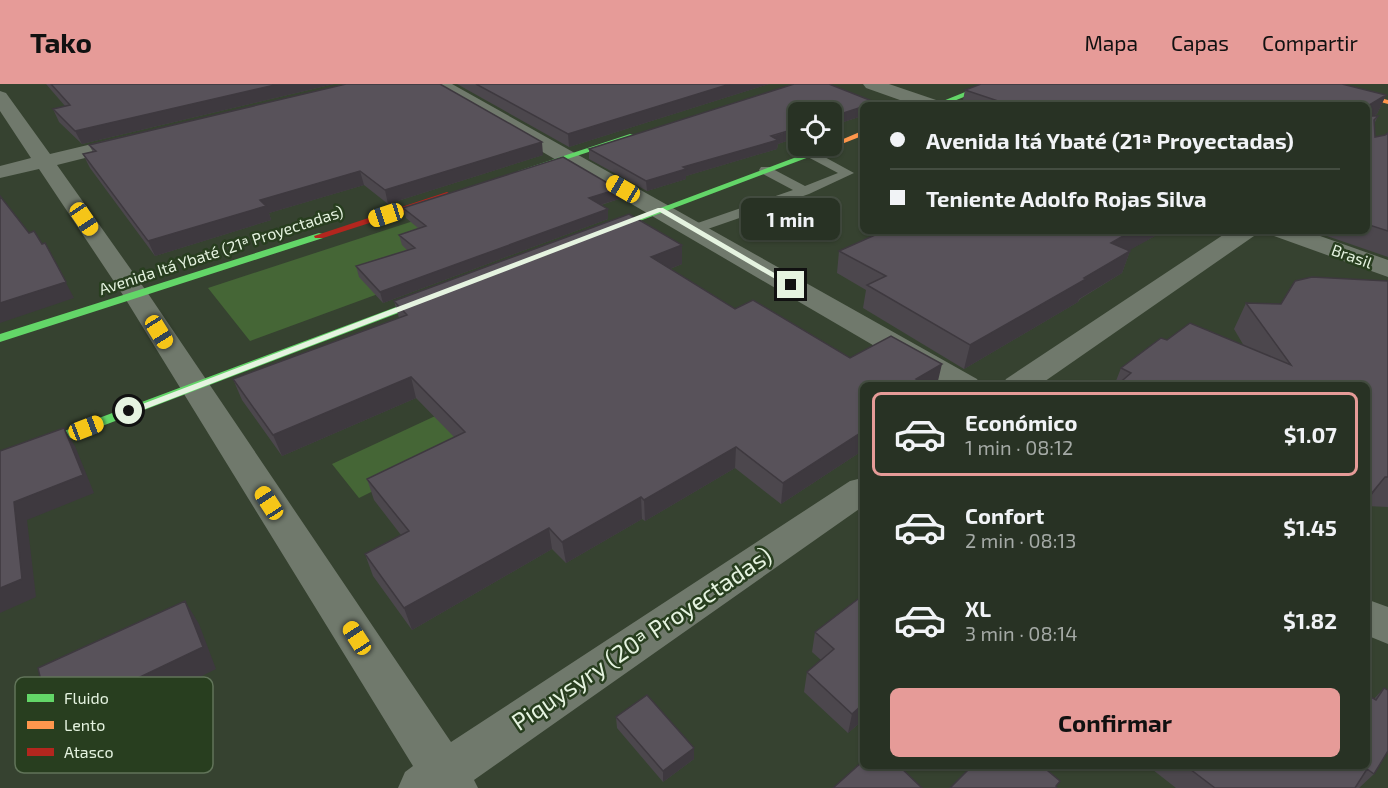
<!DOCTYPE html>
<html lang="es">
<meta charset="utf-8">
<style>
:root{--surface:#283224;--page:#303a2c;--text:#f1f3f6;--muted:#a5aaa6;--line:#444d41;--accent:#e69b98}
body{margin:0;font-family:"Exo 2",sans-serif;background:var(--page);color:var(--text);height:100vh;display:flex;flex-direction:column;font-size:22px;white-space:nowrap}
*{box-sizing:border-box;margin:0}
p{font-size:20px;color:var(--muted)}
.icon{flex:none;width:33px;height:33px;fill:none;stroke:currentColor;stroke-width:2;stroke-linecap:round;stroke-linejoin:round}
.map{position:relative;flex:1;overflow:hidden}
.drawer{position:absolute;left:860px;top:298px;width:510px;height:387px;display:flex;flex-direction:column;background:var(--surface);border-radius:9px;box-shadow:0 2px 4px #0004,0 0 0 2px var(--line)}
.drawer>*{flex:none}
.hud{position:absolute;left:860px;top:18px;width:510px;height:132px;border-radius:9px;box-shadow:0 2px 4px #0004,0 0 0 2px var(--line);display:grid;align-content:center;height:132px;padding:0 30px;background:var(--surface)}
.tools{position:absolute;left:788px;top:18px;display:grid;gap:12px}
.tools a{display:grid;place-items:center;width:54px;height:54px;border-radius:9px;background:var(--surface);box-shadow:0 2px 4px #0004,0 0 0 2px var(--line);font-size:30px}
.end{position:absolute;width:27px;height:27px;margin:-14px;border:8px solid #e5f3e0;background:#111;box-shadow:0 0 0 3px #111}
.from{border-radius:50%}
.bubble{position:absolute;height:42px;border-radius:9px;background:var(--surface);box-shadow:0 2px 4px #0004,0 0 0 2px var(--line);font-size:20px;font-weight:700;line-height:42px;text-align:center}
.car{position:absolute;width:18px;height:36px;margin:-18px -9px;border-radius:8px;box-shadow:0 0 4px 2px #0007;background:linear-gradient(#f5c518 24%,#345 0 40%,#f5c518 0 76%,#345 0 86%,#f5c518 0)}
.hud b{display:flex;align-items:center;gap:21px;height:57px;font-size:22px}
.hud b+b{border-top:2px solid var(--line)}
.hud i{width:15px;height:15px;background:var(--text)}
ul{padding:10px 0 0;list-style:none}
li{display:flex;align-items:center;gap:18px;height:84px;margin:0 12px 9px;padding:0 18px;border:3px solid transparent;border-radius:9px}
li div{flex:1}
li b{display:block;font-size:22px}
li em{font-style:normal;font-weight:700}
li.current{border-color:var(--accent)}
li>.icon{width:54px;height:54px;stroke-width:1.5}
.primary-button{display:flex;gap:12px;margin-top:auto;padding:12px 30px}
.primary-button a{flex:1;height:69px;border-radius:9px;background:var(--accent);color:#111;font-size:24px;font-weight:700;line-height:69px;text-align:center}
header{display:flex;align-items:center;gap:36px;box-sizing:border-box;height:84px;padding:0 30px;background:var(--accent);color:#111}
header strong{font-size:28px}
nav{display:flex;gap:33px;margin-inline-start:auto;font-size:21px}
.map>svg:first-child{display:block}
.green{fill:#456636}
.lines{fill:none;stroke-linecap:round;stroke-linejoin:round}
.lane{fill:#70796c;fill-rule:evenodd}
.street{fill:#70796c;fill-rule:evenodd}
.fast{fill:#63d668;fill-rule:evenodd}
.slow{fill:#ff974d;fill-rule:evenodd}
.jam{fill:#b3261e;fill-rule:evenodd}
.wall{fill:#4c474d}
.shaded-wall{fill:#3e393f}
.building{fill:#58525a;stroke:#3e393f;stroke-width:1.5}
.route{fill:#e5f3e0}
.labels{text-anchor:middle;stroke-width:5;stroke-linejoin:round;paint-order:stroke}
.far-street-label{font-size:16px;fill:#e5f3e0;stroke:#283e1f}
.near-street-label{font-size:24px;fill:#e5f3e0;stroke:#283e1f}
.key{fill:#283e1f;stroke:#617459;stroke-width:1.5}
.key-label{font-size:16px;fill:#e5f3e0}
</style>
<header>
<strong>Tako</strong>
<nav><a>Mapa</a><a>Capas</a><a>Compartir</a></nav>
</header>
<div class="map">
<svg width="1388" height="704" viewBox="0 0 1388 704">
<rect width="100%" height="100%" fill="#364230"/>
<!-- green -->
<path class="green" d="M 548,93 L 604,127 L 250,257 L 208,204 Z
M 446,327 L 476,356 L 359,414 L 332,380 Z"/>
<g class="lines">
<!-- lane -->
<path class="lane" d="M 810,65 L 854,89 L 809,110 L 699,148 L 694,149 L 687,145 L 689,142 L 793,106 L 761,89 L 759,86 L 761,83 L 769,83 L 805,102 L 838,89 L 806,72 L 804,69 Z"/>
<!-- street -->
<path class="street" d="M 430,0 L 452,0 L 977,295 L 981,302 L 943,302 L 433,4 Z
M 863,0 L 889,0 L 939,17 L 941,21 L 914,21 L 866,4 Z
M 0,7 L 6,9 L 50,70 L 134,50 L 141,52 L 144,56 L 141,60 L 57,81 L 149,211 L 451,658 L 850,397 L 862,394 L 862,423 L 474,696 L 478,704 L 398,704 L 405,688 L 413,682 L 123,211 L 39,85 L 0,94 L 0,82 L 31,74 L 0,27 Z
M 1229,147 L 1257,147 L 1254,152 L 1038,302 L 1002,302 L 1006,295 Z
M 1271,147 L 1306,147 L 1388,176 L 1388,193 L 1274,152 Z
M 1366,515 L 1388,523 L 1388,560 L 1366,551 Z"/>
<!-- fast -->
<path class="fast" d="M 985,0 L 996,0 L 944,21 L 933,21 Z
M 630,50 L 637,52 L 525,89 L 518,87 Z
M 831,60 L 834,62 L 833,64 L 600,152 L 596,153 L 591,150 Z
M 319,149 L 323,150 L 323,154 L 0,258 L 0,250 Z
M 439,207 L 443,208 L 443,212 L 0,381 L 0,371 Z"/>
<!-- slow -->
<path class="slow" d="M 1313,0 L 1326,0 L 1388,16 L 1388,20 Z
M 862,47 L 862,52 L 834,63 L 827,62 Z"/>
<!-- jam -->
<path class="jam" d="M 447,108 L 452,111 L 450,113 L 323,154 L 315,154 L 314,152 Z"/>
</g>
<!-- wall -->
<path class="wall" d="M 46,0 L 334,0 L 82,60 L 59,38 L 53,25 L 65,22 Z
M 457,0 L 769,0 L 569,63 Z
M 794,0 L 829,0 L 877,19 L 877,21 L 862,21 L 862,32 L 831,42 L 831,28 L 798,28 L 798,53 L 778,60 L 777,65 L 686,92 L 686,95 L 647,107 L 589,75 L 589,65 Z
M 981,0 L 1342,0 L 1386,11 L 1377,30 L 1373,32 L 1378,32 L 1374,40 L 1375,53 L 1385,51 L 1388,49 L 1388,173 L 1324,151 L 1319,147 L 1366,147 L 1366,21 L 962,21 L 965,6 Z
M 89,61 L 543,71 L 388,120 L 364,101 L 269,129 L 271,136 L 155,172 L 90,84 L 83,70 L 93,68 Z
M 618,105 L 619,115 L 601,121 L 608,125 L 608,135 L 383,219 L 359,193 L 356,182 L 407,166 L 402,161 L 399,151 L 418,144 L 406,134 L 403,124 Z
M 948,147 L 1164,147 L 1129,166 L 1130,167 L 1122,189 L 1080,215 L 1078,218 L 964,285 L 863,224 L 866,206 L 837,189 L 839,167 L 940,151 Z
M 682,161 L 682,180 L 670,185 L 735,225 L 850,274 L 937,301 L 862,302 L 862,367 L 781,420 L 735,384 L 645,437 L 642,435 L 566,479 L 552,465 L 412,546 L 373,492 L 365,470 L 401,451 L 374,416 L 367,395 L 454,353 L 416,314 L 282,372 L 242,316 L 233,295 L 399,234 L 394,217 Z
M 1388,197 L 1388,423 L 1366,422 L 1366,302 L 1114,302 L 1121,284 L 1167,256 L 1244,262 L 1234,245 L 1246,219 L 1281,220 Z
M 862,478 L 862,500 L 859,497 Z
M 862,512 L 862,637 L 848,649 L 804,608 L 807,588 L 821,576 L 812,568 L 815,548 Z
M 1384,604 L 1374,690 L 1359,704 L 1176,704 L 1148,682 L 1366,682 L 1374,615 Z
M 616,633 L 694,675 L 663,698 L 617,644 Z"/>
<!-- shaded-wall -->
<path class="shaded-wall" d="M 279,0 L 334,0 L 82,60 L 75,47 Z
M 730,0 L 769,0 L 569,63 L 568,50 Z
M 1386,11 L 1377,30 L 1366,36 L 1366,23 Z
M 862,23 L 862,32 L 831,42 L 831,33 Z
M 798,44 L 798,53 L 778,60 L 777,65 L 686,92 L 686,95 L 647,107 L 646,97 L 683,83 Z
M 542,58 L 543,71 L 388,120 L 385,106 Z
M 360,87 L 364,101 L 269,129 L 271,136 L 155,172 L 148,157 L 260,116 Z
M 618,105 L 619,115 L 590,124 L 589,114 Z
M 608,125 L 608,135 L 383,219 L 380,208 Z
M 1132,147 L 1164,147 L 1103,181 L 1111,159 Z
M 45,159 L 74,214 L 0,239 L 0,219 Z
M 682,161 L 682,180 L 652,192 L 651,173 Z
M 1130,167 L 1122,189 L 1079,215 L 1078,218 L 964,285 L 970,261 Z
M 942,280 L 937,301 L 915,302 L 916,295 Z
M 411,293 L 416,314 L 282,372 L 273,351 Z
M 64,344 L 75,362 L 94,409 L 27,436 L 36,513 L 0,529 L 0,504 L 14,418 Z
M 862,348 L 862,367 L 781,420 L 783,399 Z
M 736,363 L 735,384 L 645,437 L 644,416 Z
M 1385,393 L 1366,419 L 1366,416 Z
M 641,413 L 642,435 L 566,479 L 562,458 Z
M 549,444 L 552,465 L 412,546 L 404,524 Z
M 185,517 L 199,540 L 216,585 L 69,658 L 50,636 Z
M 862,621 L 862,637 L 848,649 L 852,630 Z
M 694,664 L 694,675 L 663,698 L 663,687 Z"/>
<!-- building -->
<path class="building" d="M 51,0 L 279,0 L 75,47 L 53,25 L 70,21 Z
M 346,0 L 440,0 L 542,58 L 385,106 L 360,87 L 260,116 L 266,122 L 148,157 L 83,70 L 96,67 L 89,61 Z
M 476,0 L 730,0 L 568,50 Z
M 794,0 L 829,0 L 877,19 L 870,21 L 862,21 L 862,23 L 831,33 L 831,28 L 798,28 L 798,44 L 771,52 L 778,56 L 683,83 L 686,85 L 646,97 L 589,65 Z
M 981,0 L 1342,0 L 1386,11 L 1366,23 L 1366,21 L 1010,21 L 965,6 Z
M 1366,32 L 1378,32 L 1374,36 L 1375,53 L 1385,51 L 1388,49 L 1388,147 L 1366,140 Z
M 563,73 L 618,105 L 589,114 L 608,125 L 380,208 L 356,182 L 415,164 L 399,151 L 426,142 L 403,124 Z
M 0,112 L 29,149 L 34,147 L 42,160 L 45,159 L 66,198 L 0,219 Z
M 629,130 L 682,161 L 651,173 L 735,225 L 753,216 L 850,274 L 891,252 L 942,280 L 916,295 L 927,302 L 862,302 L 862,348 L 783,399 L 736,363 L 644,416 L 641,413 L 562,458 L 549,444 L 404,524 L 365,470 L 409,447 L 367,395 L 465,348 L 411,293 L 273,351 L 233,295 L 407,231 L 394,217 Z
M 884,147 L 933,147 L 940,151 L 948,147 L 1132,147 L 1111,159 L 1130,167 L 1084,194 L 1086,195 L 970,261 L 867,201 L 886,192 L 839,167 Z
M 1312,193 L 1388,197 L 1388,393 L 1385,393 L 1366,416 L 1366,302 L 1116,302 L 1131,289 L 1121,284 L 1161,254 L 1167,256 L 1190,239 L 1291,281 L 1246,219 L 1281,220 L 1295,197 Z
M 64,344 L 83,391 L 14,418 L 22,495 L 0,504 L 0,367 Z
M 862,512 L 862,621 L 852,630 L 807,588 L 834,565 L 815,548 Z
M 185,517 L 203,563 L 50,636 L 38,584 Z
M 1384,604 L 1388,606 L 1388,667 L 1374,690 L 1367,685 L 1355,704 L 1215,704 L 1186,682 L 1366,682 L 1366,610 L 1376,616 Z
M 647,611 L 694,664 L 663,687 L 616,633 Z
M 862,678 L 862,682 L 899,682 L 922,704 L 833,704 Z
M 972,682 L 1042,682 L 1060,697 L 1056,702 L 1057,704 L 950,704 Z"/>
<!-- route -->
<path class="route" d="M 658,124 L 663,124 L 795,201 L 789,203 L 660,128 L 132,330 L 124,327 Z"/>
<g class="labels">
<!-- far-street labels -->
<g class="far-street-label">
<text transform="translate(221 166) rotate(-18)" y="6">Avenida Itá Ybaté (21ª Proyectadas)</text>
<text transform="translate(1352 172) rotate(20)" y="6">Brasil</text>
</g>
<!-- near-street labels -->
<g class="near-street-label">
<text transform="translate(642 555) rotate(-34)" y="8">Piquysyry (20ª Proyectadas)</text>
</g>
</g>
<!-- legend -->
<rect x="15" y="593" width="198" height="96" rx="9" class="key"/>
<rect x="27" y="610" width="27" height="8" fill="#63d668"/>
<rect x="27" y="637" width="27" height="8" fill="#ff974d"/>
<rect x="27" y="664" width="27" height="8" fill="#b3261e"/>
<g class="key-label">
<text x="64" y="620">Fluido</text>
<text x="64" y="647">Lento</text>
<text x="64" y="674">Atasco</text>
</g>
</svg>
<div class="tools">
<a><svg class="icon" aria-label="locate" viewBox="0 0 24 24"><circle cx="12" cy="12" r="6"/><path d="M12 2v4M12 18v4M2 12h4M18 12h4"/></svg></a>
</div>
<i class="end from" style="left:129px;top:327px"></i>
<i class="end" style="left:791px;top:201px"></i>
<div class="bubble" style="left:741px;top:114px;width:99px">1 min</div>
<i class="car" style="left:623px;top:105px;rotate:300deg"></i>
<i class="car" style="left:386px;top:131px;rotate:252deg"></i>
<i class="car" style="left:84px;top:135px;rotate:146deg"></i>
<i class="car" style="left:159px;top:248px;rotate:148deg"></i>
<i class="car" style="left:86px;top:344px;rotate:69deg"></i>
<i class="car" style="left:269px;top:419px;rotate:327deg"></i>
<i class="car" style="left:357px;top:554px;rotate:327deg"></i>
<div class="hud">
<b><i class="from"></i>Avenida Itá Ybaté (21ª Proyectadas)</b>
<b><i></i>Teniente Adolfo Rojas Silva</b>
</div>
<section class="drawer">
<ul>
<li class="current"><svg class="icon" aria-label="car" viewBox="0 0 24 24"><path d="M5 17H2v-5l4-1 3-4h7l3 4 3 1v5h-3M9 17h6M6 11h13"/><circle cx="7" cy="17" r="2"/><circle cx="17" cy="17" r="2"/></svg><div><b>Económico</b><p>1 min · 08:12</p></div><em>$1.07</em></li>
<li><svg class="icon" aria-label="car" viewBox="0 0 24 24"><path d="M5 17H2v-5l4-1 3-4h7l3 4 3 1v5h-3M9 17h6M6 11h13"/><circle cx="7" cy="17" r="2"/><circle cx="17" cy="17" r="2"/></svg><div><b>Confort</b><p>2 min · 08:13</p></div><em>$1.45</em></li>
<li><svg class="icon" aria-label="car" viewBox="0 0 24 24"><path d="M5 17H2v-5l4-1 3-4h7l3 4 3 1v5h-3M9 17h6M6 11h13"/><circle cx="7" cy="17" r="2"/><circle cx="17" cy="17" r="2"/></svg><div><b>XL</b><p>3 min · 08:14</p></div><em>$1.82</em></li>
</ul>
<div class="primary-button"><a>Confirmar</a></div>
</section>
</div>
